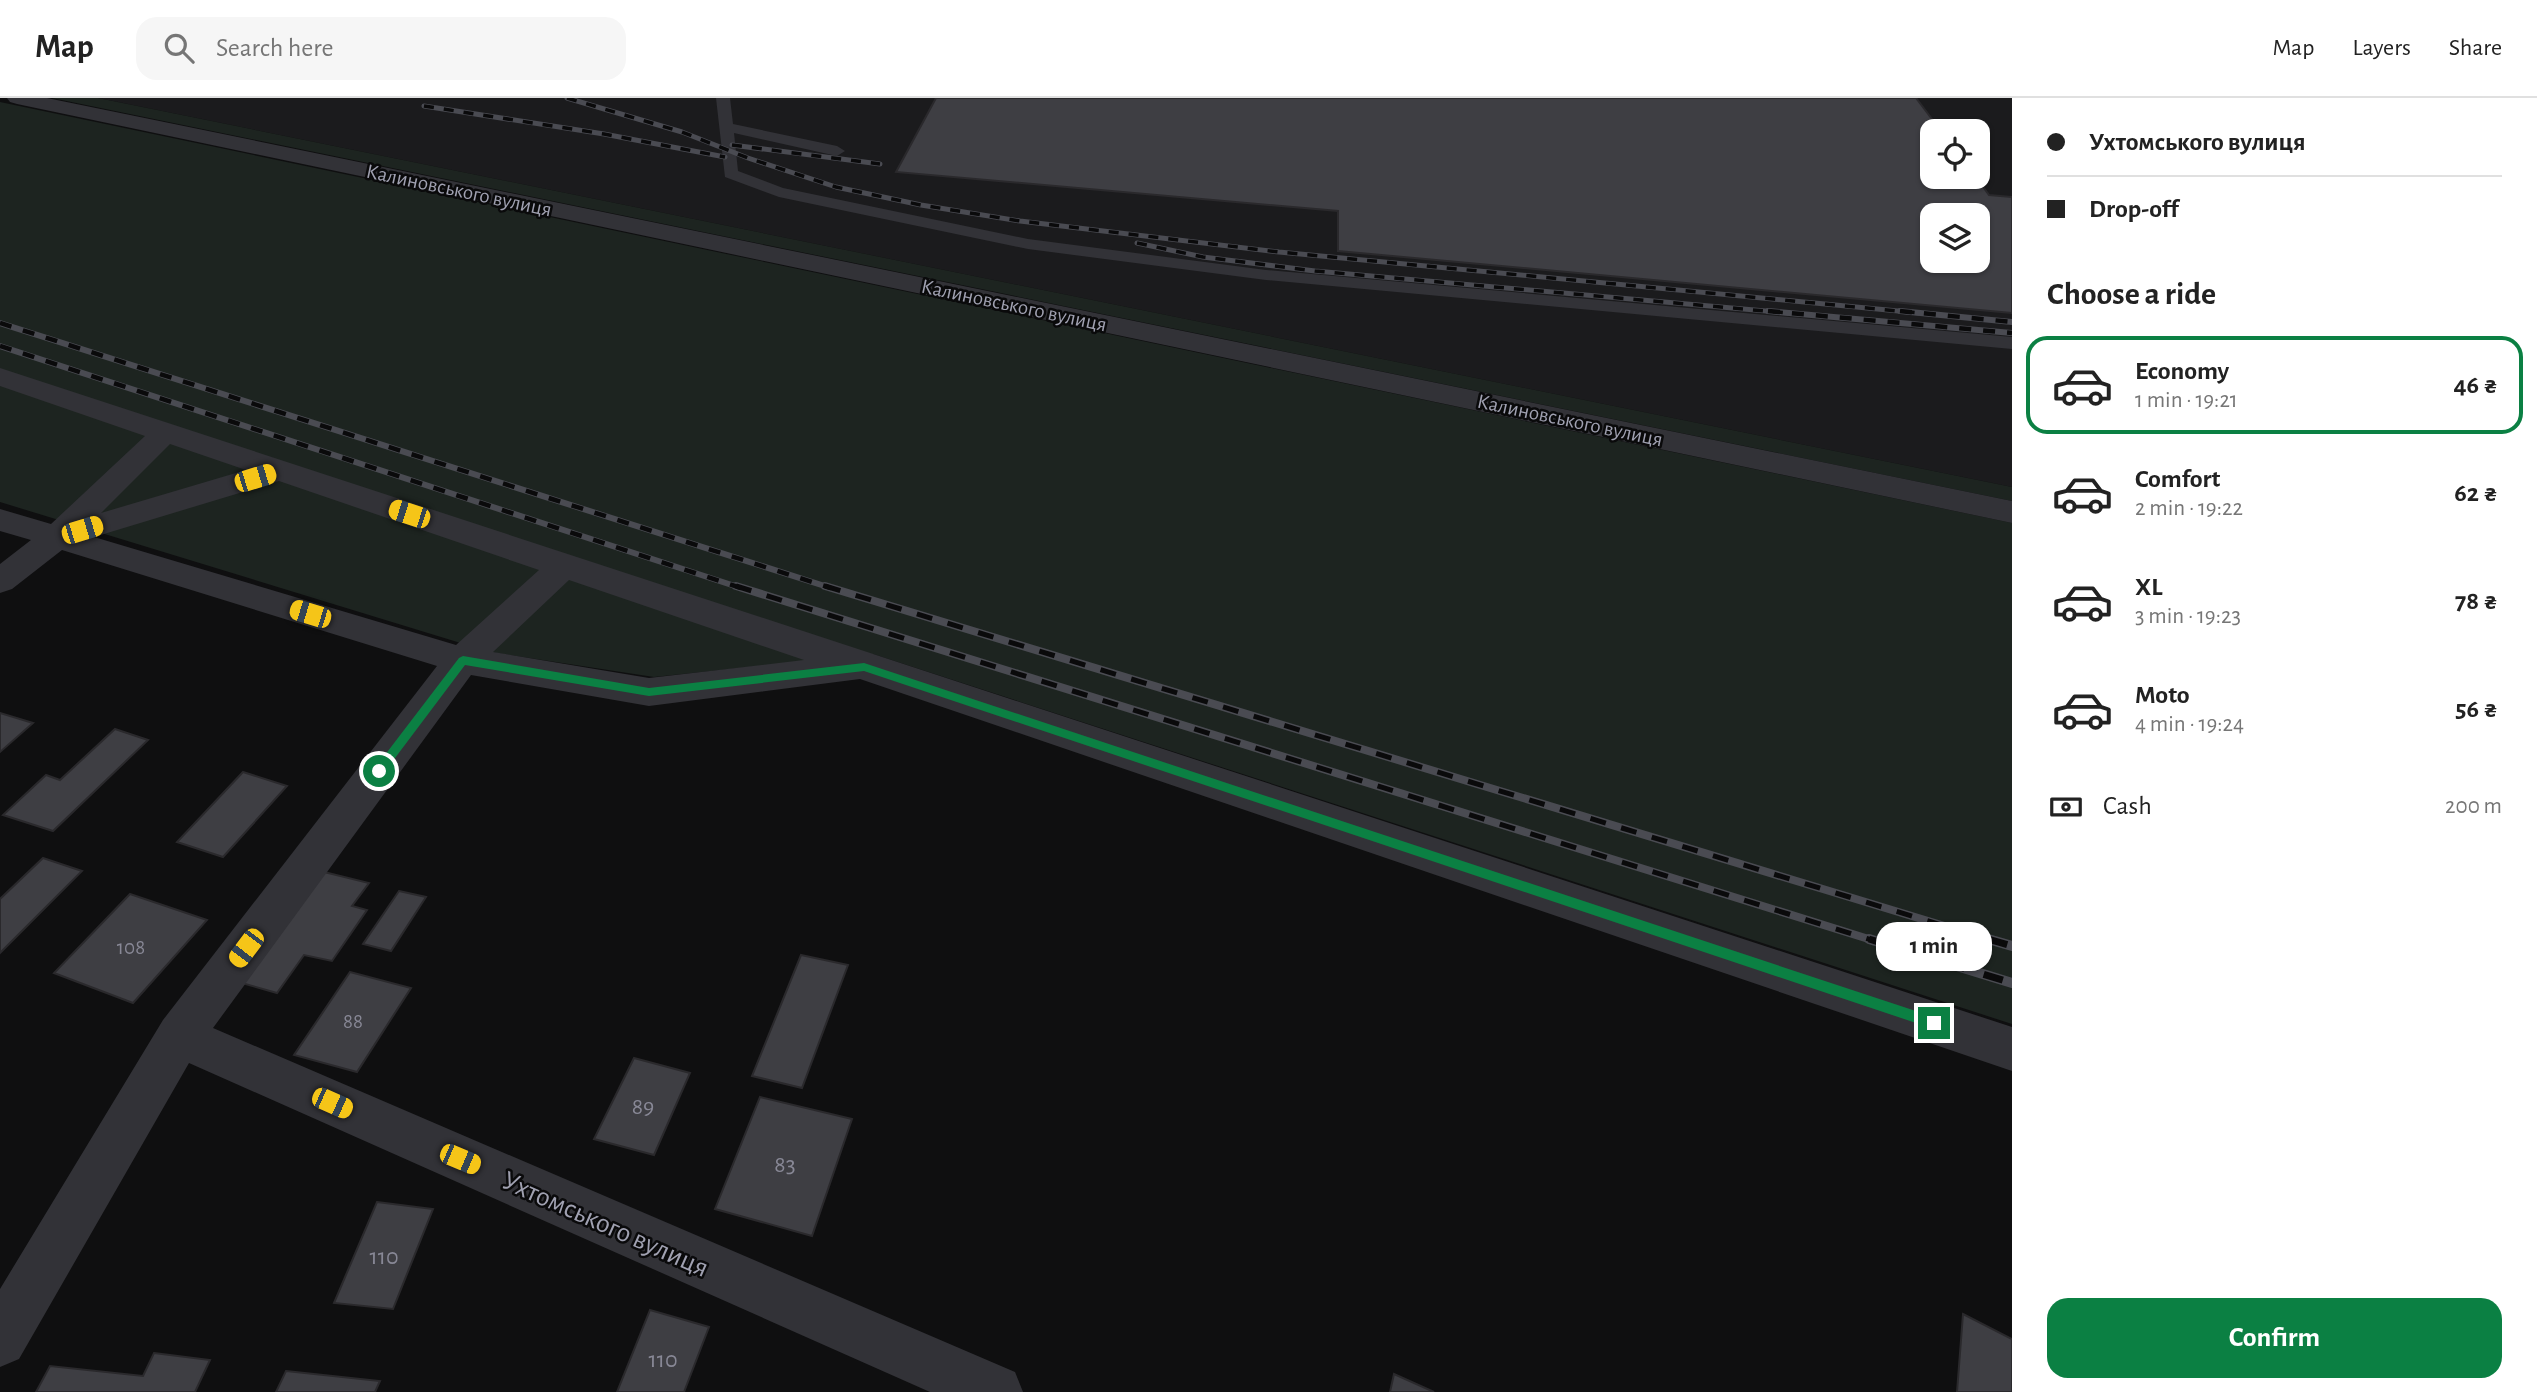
<!DOCTYPE html>
<meta charset="utf-8">
<style>
:root{--surface:#fff;--page:#f6f6f6;--text:#222;--muted:#767676;--line:#e0e0e0;--accent:#0b8043}
body{margin:0;font-family:"Alegreya Sans",sans-serif;background:var(--page);color:var(--text);height:100vh;display:flex;flex-direction:column;font-size:26px;white-space:nowrap}
*{box-sizing:border-box;margin:0}
p{font-size:23px;color:var(--muted)}
.icon{flex:none;width:38px;height:38px;fill:none;stroke:currentColor;stroke-width:2;stroke-linecap:round;stroke-linejoin:round}
.map{position:relative;flex:1;overflow:hidden}
.side{display:flex;flex-direction:column;background:var(--surface);width:525px}
.side>*{flex:none}
.banner{display:grid;align-content:center;height:154px;padding:0 35px;background:var(--surface)}
.controls{position:absolute;left:1920px;top:21px;display:grid;gap:14px}
.controls a{display:grid;place-items:center;width:70px;height:70px;border-radius:14px;background:var(--surface);box-shadow:0 2px 5px #0004;font-size:35px}
.end{position:absolute;width:32px;height:32px;margin:-16px;border:9px solid #0b8043;background:#fff;box-shadow:0 0 0 4px #fff}
.from{border-radius:50%}
.bubble{position:absolute;height:49px;border-radius:21px;background:var(--surface);box-shadow:0 2px 5px #0004;font-size:23px;font-weight:700;line-height:49px;text-align:center}
.car{position:absolute;width:21px;height:42px;margin:-21px -10px;border-radius:9px;box-shadow:0 0 5px 2px #0007;background:linear-gradient(#f5c518 24%,#345 0 40%,#f5c518 0 76%,#345 0 86%,#f5c518 0)}
.banner b{display:flex;align-items:center;gap:24px;height:66px;font-size:26px}
.banner b+b{border-top:2px solid var(--line)}
.banner i{width:18px;height:18px;background:var(--text)}
ul{padding:0;list-style:none}
li{display:flex;align-items:center;gap:21px;height:98px;margin:0 14px 10px;padding:0 21px;border:4px solid transparent;border-radius:21px}
li div{flex:1}
li b{display:block;font-size:26px}
li em{font-style:normal;font-weight:700}
li.current{border-color:var(--accent)}
li>.icon{width:63px;height:63px;stroke-width:1.5}
h2{padding:0 35px;font-size:32px;line-height:84px}
.pay{display:flex;align-items:center;gap:18px;height:77px;padding:0 35px;font-size:26px}
.pay p{margin-inline-start:auto}
.primary-button{display:flex;gap:14px;margin-top:auto;padding:14px 35px}
.primary-button a{flex:1;height:80px;border-radius:21px;background:var(--accent);color:#fff;font-size:28px;font-weight:700;line-height:80px;text-align:center}
header{display:flex;align-items:center;gap:42px;box-sizing:border-box;height:98px;padding:0 35px;background:var(--surface);border-bottom:2px solid var(--line)}
header strong{font-size:33px}
nav{display:flex;gap:38px;margin-inline-start:auto;font-size:24px}
.search{width:490px;height:63px;background:var(--page);display:flex;align-items:center;gap:18px;box-sizing:border-box;padding:0 24px;border-radius:21px;color:var(--muted);font-size:26px}
main{display:flex;flex:1;min-height:0}
.map>svg:first-child{display:block}
.built{fill:#1b1b1d;fill-rule:evenodd}
.green{fill:#1d2420}
.building{fill:#3e3e43;stroke:#2a292c;stroke-width:2;fill-rule:evenodd}
.lines{fill:none;stroke-linecap:round;stroke-linejoin:round}
.service{fill:#323237;fill-rule:evenodd}
.minor{fill:#323237;fill-rule:evenodd}
.tertiary{fill:#323237;fill-rule:evenodd}
.rail-far3-casing{stroke:#4a4b52;stroke-width:5}
.rail-far2-casing{stroke:#4a4b52;stroke-width:6}
.rail-far1-casing{stroke:#4a4b52;stroke-width:8}
.rail-casing{stroke:#4a4b52;stroke-width:10}
.rail-far3{stroke:#0a0a0b;stroke-width:3.5;stroke-dasharray:10;stroke-linecap:butt}
.rail-far2{stroke:#0a0a0b;stroke-width:4.5;stroke-dasharray:12;stroke-linecap:butt}
.rail-far1{stroke:#0a0a0b;stroke-width:5;stroke-dasharray:16;stroke-linecap:butt}
.rail{stroke:#0a0a0b;stroke-width:7;stroke-dasharray:20;stroke-linecap:butt}
.route{fill:#0b8043}
.labels{text-anchor:middle;stroke-width:5;stroke-linejoin:round;paint-order:stroke}
.far-street-label{font-size:21px;fill:#a0a1b1;stroke:#0a0a0b}
.number-label{font-size:21px;fill:#888896}
.near-number-label{font-size:24px;fill:#888896}
.near-street-label{font-size:28px;fill:#a0a1b1;stroke:#0a0a0b}
</style>
<header>
<strong>Map</strong>
<div class="search"><svg class="icon" aria-label="search" viewBox="0 0 24 24"><circle cx="10" cy="10" r="6"/><path d="M15 15l6 6"/></svg>Search here</div>
<nav><a>Map</a><a>Layers</a><a>Share</a></nav>
</header>
<main>
<div class="map">
<svg width="2012" height="1294" viewBox="0 0 2012 1294">
<rect width="100%" height="100%" fill="#0f0f10"/>
<!-- built -->
<path class="built" d="M 98,0 L 2012,0 L 2012,389 ZM 1932,33 L 1978,33 L 1978,79 L 1932,79 ZM 1932,117 L 1978,117 L 1978,163 L 1932,163 Z"/>
<!-- green -->
<path class="green" d="M 52,0 L 98,0 L 2012,389 L 2012,403 Z
M 0,4 L 2012,425 L 2012,926 L 873,556 L 654,579 L 490,554 L 0,404 Z"/>
<!-- building -->
<path class="building" d="M 936,0 L 1916,0 L 1941,33 L 1932,33 L 1932,79 L 1976,79 L 1989,97 L 2012,99 L 2012,215 L 1338,153 L 1338,113 L 896,74 ZM 1932,117 L 1978,117 L 1978,163 L 1932,163 Z
M 0,615 L 33,625 L 0,654 Z
M 115,631 L 148,642 L 53,733 L 3,717 L 46,677 L 60,682 Z
M 243,674 L 287,688 L 223,759 L 177,744 Z
M 43,760 L 82,773 L 0,855 L 0,801 Z
M 320,773 L 369,785 L 352,808 L 367,812 L 332,863 L 304,857 L 277,895 L 238,884 Z
M 399,793 L 426,799 L 391,853 L 363,846 Z
M 130,796 L 207,822 L 133,905 L 54,875 Z
M 801,857 L 848,867 L 802,990 L 752,978 Z
M 350,874 L 411,890 L 357,974 L 294,957 Z
M 634,960 L 690,975 L 654,1057 L 594,1041 Z
M 760,999 L 852,1021 L 812,1138 L 715,1111 Z
M 377,1104 L 433,1111 L 393,1211 L 334,1205 Z
M 650,1212 L 709,1229 L 684,1294 L 617,1294 Z
M 1963,1216 L 2012,1241 L 2012,1294 L 1957,1294 Z
M 154,1255 L 210,1262 L 195,1294 L 36,1294 L 50,1268 L 143,1278 Z
M 286,1273 L 380,1283 L 375,1294 L 276,1294 Z
M 1394,1276 L 1434,1294 L 1390,1294 Z"/>
<g class="lines">
<!-- service -->
<path class="service" d="M 716,0 L 730,0 L 733,26 L 837,48 L 845,53 L 837,58 L 734,35 L 738,73 L 783,90 L 1028,141 L 1266,172 L 2012,239 L 2012,251 L 1266,182 L 1028,151 L 779,99 L 725,79 Z"/>
<!-- minor -->
<path class="minor" d="M 0,270 L 2012,929 L 2012,973 L 860,581 L 649,608 L 471,577 L 213,930 L 1015,1274 L 1023,1294 L 930,1294 L 189,965 L 19,1261 L 0,1269 L 0,1191 L 163,922 L 437,568 L 62,452 L 12,491 L 0,495 L 0,466 L 31,442 L 0,433 L 0,411 L 51,426 L 145,338 L 0,288 ZM 170,346 L 246,372 L 101,415 ZM 279,383 L 539,472 L 456,547 L 94,439 ZM 569,482 L 804,562 L 649,580 L 493,554 Z"/>
<!-- tertiary -->
<path class="tertiary" d="M 7,0 L 47,0 L 2012,403 L 2012,425 L 17,6 L 10,4 Z"/>
<!-- rail-far3 casing -->
<g class="rail-far3-casing">
<path id="rail-far3" d="M 567,0 L 682,34 L 748,60 L 836,89 L 921,107 L 1020,123 L 1279,154 L 1919,215
M 424,8 L 604,36 L 725,59
M 732,47 L 880,66
M 1137,145 L 1203,159 L 1315,173 L 1788,215"/>
</g>
<!-- rail-far2 casing -->
<g class="rail-far2-casing">
<path id="rail-far2" d="M 1768,213 L 2012,235
M 1900,213 L 2012,224
M 0,225 L 831,490
M 0,248 L 741,490"/>
</g>
<!-- rail-far1 casing -->
<g class="rail-far1-casing">
<path id="rail-far1" d="M 736,488 L 1875,843
M 825,488 L 1994,843"/>
</g>
<!-- rail casing -->
<g class="rail-casing">
<path id="rail" d="M 1869,841 L 2012,885
M 1988,841 L 2012,848"/>
</g>
<!-- rail-far3 -->
<use href="#rail-far3" class="rail-far3"/>
<!-- rail-far2 -->
<use href="#rail-far2" class="rail-far2"/>
<!-- rail-far1 -->
<use href="#rail-far1" class="rail-far1"/>
<!-- rail -->
<use href="#rail" class="rail"/>
</g>
<!-- route -->
<path class="route" d="M 463,558 L 649,590 L 864,565 L 1934,919 L 1941,925 L 1934,931 L 864,573 L 649,598 L 465,567 L 383,676 L 375,676 L 375,670 L 459,560 Z"/>
<g class="labels">
<!-- far-street labels -->
<g class="far-street-label">
<text transform="translate(459 92) rotate(12)" y="7">Калиновського вулиця</text>
<text transform="translate(1014 207) rotate(12)" y="7">Калиновського вулиця</text>
<text transform="translate(1570 322) rotate(12)" y="7">Калиновського вулиця</text>
</g>
<!-- number labels -->
<g class="number-label">
<text x="131" y="856">108</text>
<text x="353" y="930">88</text>
</g>
<!-- near-number labels -->
<g class="near-number-label">
<text x="643" y="1016">89</text>
<text x="785" y="1074">83</text>
<text x="384" y="1166">110</text>
<text x="663" y="1269">110</text>
</g>
<!-- near-street labels -->
<g class="near-street-label">
<text transform="translate(606 1125) rotate(24)" y="10">Ухтомського вулиця</text>
</g>
</g>
</svg>
<div class="controls">
<a><svg class="icon" aria-label="locate" viewBox="0 0 24 24"><circle cx="12" cy="12" r="6"/><path d="M12 2v4M12 18v4M2 12h4M18 12h4"/></svg></a>
<a><svg class="icon" aria-label="layers" viewBox="0 0 24 24"><path d="M12 4l9 5-9 5-9-5zM3 14l9 5 9-5"/></svg></a>
</div>
<i class="end from" style="left:379px;top:673px"></i>
<i class="end" style="left:1934px;top:925px"></i>
<div class="bubble" style="left:1876px;top:824px;width:116px">1 min</div>
<i class="car" style="left:255px;top:380px;rotate:73deg"></i>
<i class="car" style="left:409px;top:416px;rotate:288deg"></i>
<i class="car" style="left:82px;top:432px;rotate:73deg"></i>
<i class="car" style="left:310px;top:516px;rotate:287deg"></i>
<i class="car" style="left:246px;top:850px;rotate:217deg"></i>
<i class="car" style="left:332px;top:1005px;rotate:114deg"></i>
<i class="car" style="left:460px;top:1061px;rotate:113deg"></i>
</div>
<section class="side">
<div class="banner">
<b><i class="from"></i>Ухтомського вулиця</b>
<b><i></i>Drop-off</b>
</div>
<h2>Choose a ride</h2>
<ul>
<li class="current"><svg class="icon" aria-label="car" viewBox="0 0 24 24"><path d="M5 17H2v-5l4-1 3-4h7l3 4 3 1v5h-3M9 17h6M6 11h13"/><circle cx="7" cy="17" r="2"/><circle cx="17" cy="17" r="2"/></svg><div><b>Economy</b><p>1 min · 19:21</p></div><em>46 ₴</em></li>
<li><svg class="icon" aria-label="car" viewBox="0 0 24 24"><path d="M5 17H2v-5l4-1 3-4h7l3 4 3 1v5h-3M9 17h6M6 11h13"/><circle cx="7" cy="17" r="2"/><circle cx="17" cy="17" r="2"/></svg><div><b>Comfort</b><p>2 min · 19:22</p></div><em>62 ₴</em></li>
<li><svg class="icon" aria-label="car" viewBox="0 0 24 24"><path d="M5 17H2v-5l4-1 3-4h7l3 4 3 1v5h-3M9 17h6M6 11h13"/><circle cx="7" cy="17" r="2"/><circle cx="17" cy="17" r="2"/></svg><div><b>XL</b><p>3 min · 19:23</p></div><em>78 ₴</em></li>
<li><svg class="icon" aria-label="car" viewBox="0 0 24 24"><path d="M5 17H2v-5l4-1 3-4h7l3 4 3 1v5h-3M9 17h6M6 11h13"/><circle cx="7" cy="17" r="2"/><circle cx="17" cy="17" r="2"/></svg><div><b>Moto</b><p>4 min · 19:24</p></div><em>56 ₴</em></li>
</ul>
<div class="pay"><svg class="icon" aria-label="cash" viewBox="0 0 24 24"><path d="M3 7h18v10H3z"/><circle cx="12" cy="12" r="2"/></svg>Cash<p>200 m</p></div>
<div class="primary-button"><a>Confirm</a></div>
</section>
</main>
